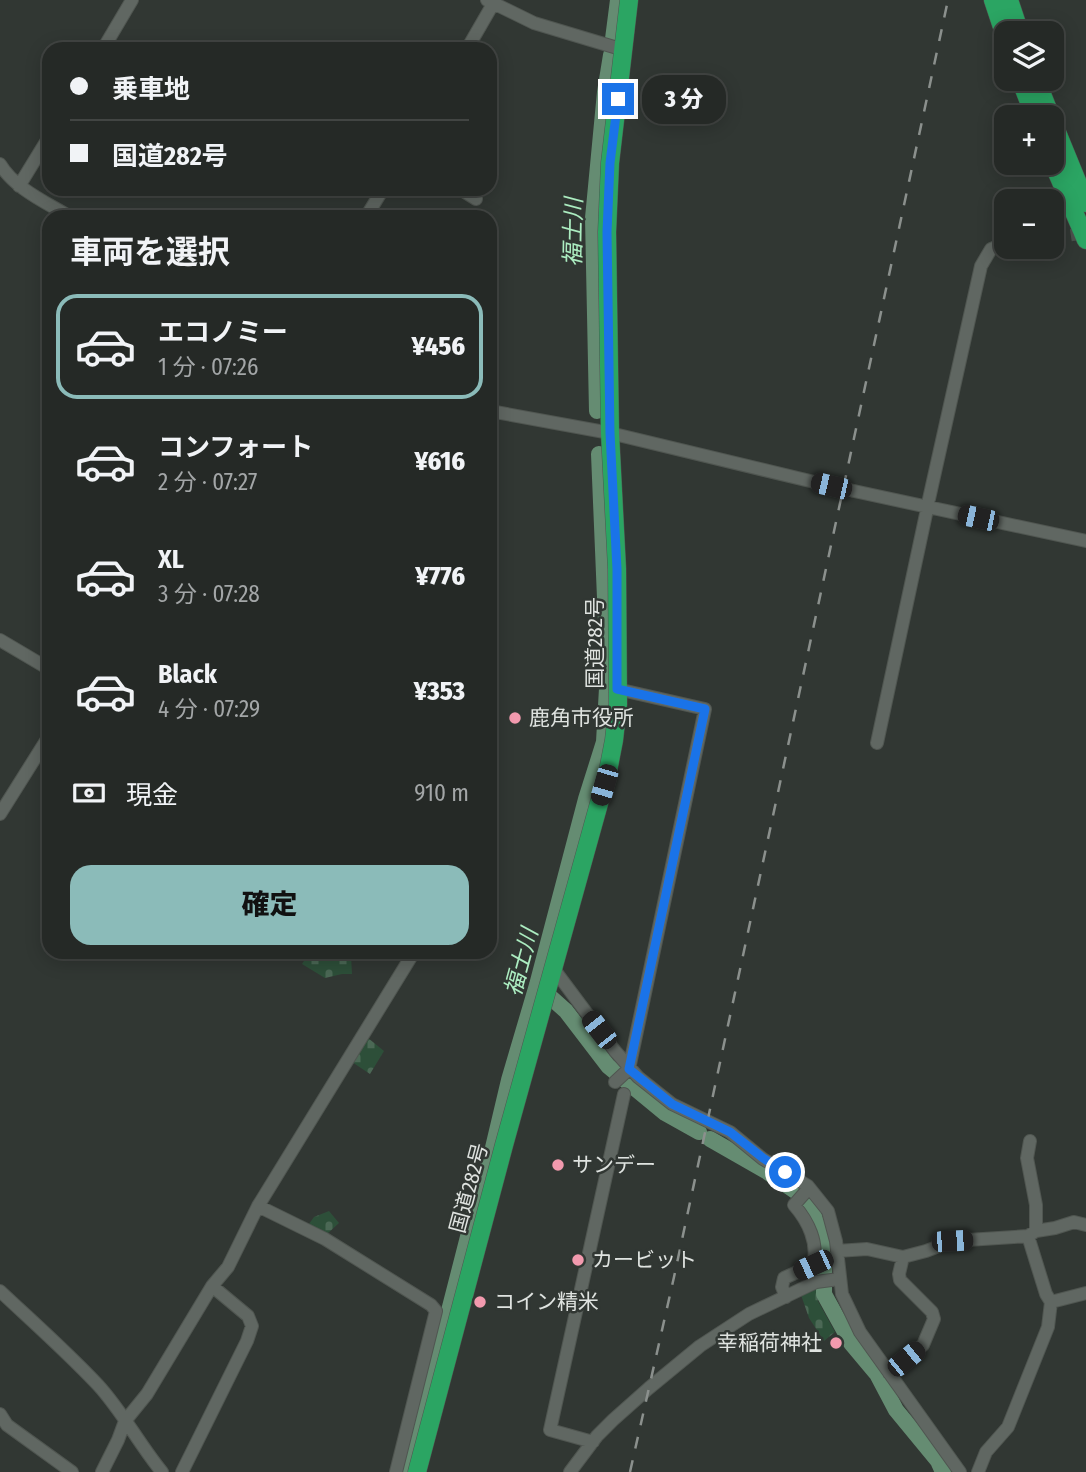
<!DOCTYPE html>
<html lang="ja">
<meta charset="utf-8">
<style>
:root{--surface:#252926;--page:#313532;--text:#f1f3f6;--muted:#a3a6a7;--line:#424543;--accent:#8bbbb9}
body{margin:0;font-family:"Fira Sans Condensed","Noto Sans JP",sans-serif;background:var(--page);color:var(--text);height:100vh;display:flex;flex-direction:column;font-size:26px;white-space:nowrap}
*{box-sizing:border-box;margin:0}
p{font-size:23px;color:var(--muted)}
.icon{flex:none;width:38px;height:38px;fill:none;stroke:currentColor;stroke-width:2;stroke-linecap:round;stroke-linejoin:round}
.map{position:relative;flex:1;overflow:hidden}
.sheet{position:absolute;left:42px;top:210px;width:455px;height:749px;display:flex;flex-direction:column;background:var(--surface);border-radius:21px;box-shadow:0 4px 18px #0003,0 0 0 2px var(--line)}
.sheet>*{flex:none}
.guide{position:absolute;left:42px;top:42px;width:455px;height:154px;border-radius:21px;box-shadow:0 4px 18px #0003,0 0 0 2px var(--line);display:grid;align-content:center;height:154px;padding:0 28px;background:var(--surface)}
.tools{position:absolute;left:994px;top:21px;display:grid;gap:14px}
.tools a{display:grid;place-items:center;width:70px;height:70px;border-radius:14px;background:var(--surface);box-shadow:0 4px 18px #0003,0 0 0 2px var(--line);font-size:35px}
.end{position:absolute;width:32px;height:32px;margin:-16px;border:9px solid #1a73e8;background:#fff;box-shadow:0 0 0 4px #fff}
.from{border-radius:50%}
.bubble{position:absolute;height:49px;border-radius:21px;background:var(--surface);box-shadow:0 4px 18px #0003,0 0 0 2px var(--line);font-size:23px;font-weight:800;line-height:49px;text-align:center}
.car{position:absolute;width:21px;height:42px;margin:-21px -10px;border-radius:9px;box-shadow:0 0 5px 2px #0007;background:linear-gradient(#222 24%,#8ab4d8 0 40%,#222 0 76%,#8ab4d8 0 86%,#222 0)}
.guide b{display:flex;align-items:center;gap:24px;height:66px;font-size:26px}
.guide b+b{border-top:2px solid var(--line)}
.guide i{width:18px;height:18px;background:var(--text)}
ul{padding:0;list-style:none}
li{display:flex;align-items:center;gap:21px;height:105px;margin:0 14px 10px;padding:0 14px;border:4px solid transparent;border-radius:21px}
li div{flex:1}
li b{display:block;font-size:26px}
li em{font-style:normal;font-weight:800}
li.active{border-color:var(--accent)}
li>.icon{width:63px;height:63px;stroke-width:1.5}
h2{padding:0 28px;font-size:32px;line-height:84px}
.pay{display:flex;align-items:center;gap:18px;height:77px;padding:0 28px;font-size:26px}
.pay p{margin-inline-start:auto}
.button{display:flex;gap:14px;margin-top:auto;padding:14px 28px}
.button a{flex:1;height:80px;border-radius:21px;background:var(--accent);color:#111;font-size:28px;font-weight:800;line-height:80px;text-align:center}
.map>svg:first-child{display:block}
.cemetery{fill:url(#cemetery-stones)}
.lines{fill:none;stroke-linecap:round;stroke-linejoin:round}
.river{stroke:#658c72;stroke-width:16}
.minor-tunnel{stroke:#4b514d;stroke-width:12;stroke-dasharray:12 6;stroke-linecap:butt}
.minor-casing{stroke:#505651;stroke-width:14}
.highway-casing{stroke:#505651;stroke-width:19}
.minor{stroke:#606762;stroke-width:12}
.highway{stroke:#2ba563;stroke-width:18}
.rail{stroke:#8b908d;stroke-width:2.5;stroke-dasharray:12 12;stroke-linecap:butt}
.minor-bridge-casing{stroke:#505651;stroke-width:14;stroke-linecap:butt}
.minor-bridge{stroke:#606762;stroke-width:12}
.route{stroke:#1a73e8;stroke-width:9}
.poi-dot{fill:#f29aae;stroke:#313733;stroke-width:2.5}
.labels{text-anchor:middle;stroke-width:5;stroke-linejoin:round;paint-order:stroke}
.street-label{font-size:21px;fill:#dfe3e0;stroke:#313733}
.poi-label{font-size:21px;fill:#dfe3e0;stroke:#313733;text-anchor:start}
.water-label{font-size:23px;font-style:italic;fill:#acedc1;stroke:#313733}
</style>
<div class="map">
<svg width="1086" height="1472" viewBox="0 0 1086 1472">
<defs>
<pattern id="cemetery-stones" width="16" height="16" patternUnits="userSpaceOnUse" patternTransform="scale(1.75)"><rect width="16" height="16" fill="#2d4f39"/><path d="M2 7V4a2 2 0 0 1 4 0v3zM10 15v-3a2 2 0 0 1 4 0v3z" fill="#4b6855"/></pattern>
</defs>
<rect width="100%" height="100%" fill="#313733"/>
<!-- cemetery -->
<path class="cemetery" d="M 310,952 L 334,952 L 337,954 L 349,952 L 351,956 L 352,974 L 342,974 L 325,978 L 302,964 Z
M 368,1038 L 384,1051 L 370,1074 L 352,1062 Z
M 329,1211 L 339,1223 L 326,1235 L 309,1224 L 314,1217 Z
M 817,1285 L 818,1301 L 835,1332 L 824,1341 L 809,1318 L 800,1292 Z"/>
<g class="lines">
<!-- river -->
<path class="river" d="M 613,39 L 618,0
M 597,411 L 593,218 L 605,92 L 611,55
M 538,986 L 566,1011 L 608,1066 L 665,1113 L 699,1132
M 710,1139 L 766,1171 L 798,1193 L 811,1208 L 824,1244 L 824,1294 L 851,1343 L 877,1374 L 896,1410 L 938,1461 L 943,1472
M 406,1472 L 430,1385 L 480,1190 L 491,1156 L 509,1080 L 537,985 L 586,799 L 604,742 L 608,670 L 599,454"/>
<!-- minor-tunnel -->
<path class="minor-tunnel" d="M 1053,238 L 1086,233"/>
<!-- minor casing -->
<g class="minor-casing">
<path id="minor" d="M 487,0 L 534,23 L 624,50
M 103,49 L 132,0
M 467,49 L 493,4
M 0,164 C 15,189 46,202 70,217
M 19,186 L 49,137
M 460,189 L 476,199
M 366,217 L 383,189
M 1052,238 L 1053,238
M 490,411 L 610,433 L 831,486
M 854,491 L 1086,541
M 929,499 L 981,266 L 991,249 L 1006,243
M 0,640 L 49,669
M 877,743 L 926,514
M 0,814 L 49,736
M 553,968 L 615,1051 L 638,1077 L 672,1104 L 730,1132 L 763,1159 L 808,1186 L 828,1211 L 836,1241 L 842,1294 L 860,1332 L 960,1472
M 615,1082 L 629,1069 L 705,709 L 617,689
M 258,1206 L 325,1239 L 431,1305 L 436,1311 L 396,1472
M 1036,1231 L 1055,1228 L 1074,1222 L 1086,1225
M 837,1251 L 867,1249 L 903,1257 L 926,1251 L 952,1241 L 1028,1236 L 1036,1231 L 1036,1205 L 1027,1158 L 1030,1141
M 0,1291 C 33,1322 67,1352 98,1385 C 122,1411 139,1444 162,1472
M 786,1297 L 782,1287 L 784,1278 L 813,1265 C 819,1243 808,1221 794,1205 L 809,1188
M 1051,1302 L 1086,1293
M 889,1373 L 923,1345 L 934,1319 L 932,1312 L 900,1280 L 899,1274 L 903,1257
M 0,1414 L 7,1425 L 72,1472
M 593,1442 L 550,1430 L 624,1094
M 102,1472 L 118,1440 L 125,1421 L 147,1394 L 212,1286 L 228,1267 L 258,1206 L 414,952
M 182,1472 L 247,1341 L 252,1326 L 248,1316 L 212,1286
M 570,1472 L 597,1436 L 613,1420 L 649,1388 L 700,1346 L 749,1314 L 816,1282 L 839,1279
M 978,1472 L 986,1452 L 1008,1427 L 1048,1327 L 1051,1302 L 1046,1294 L 1028,1236"/>
</g>
<!-- highway casing -->
<g class="highway-casing">
<path id="highway" d="M 993,0 L 1006,39
M 1009,0 L 1020,33
M 1020,79 L 1035,117
M 1036,79 L 1051,117
M 1052,120 L 1086,203
M 1052,161 L 1086,240
M 417,1472 L 504,1145 L 608,771 L 614,740 L 618,704 L 617,569 L 610,433 L 607,232 L 610,163 L 629,0"/>
</g>
<!-- minor -->
<use href="#minor" class="minor"/>
<!-- highway -->
<use href="#highway" class="highway"/>
<!-- rail -->
<path class="rail" d="M 630,1472 L 674,1277 L 948,0"/>
<!-- minor-bridge casing -->
<g class="minor-bridge-casing">
<path id="minor-bridge" d="M 831,486 L 854,491"/>
</g>
<!-- minor-bridge -->
<use href="#minor-bridge" class="minor-bridge"/>
</g>
<g class="lines">
<!-- route -->
<path class="route" d="M 618,99 L 610,163 L 607,232 L 610,433 L 617,569 L 617,689 L 705,709 L 629,1069 L 672,1104 L 730,1132 L 763,1158 L 785,1172"/>
</g>
<!-- markers -->
<g class="poi-dot">
<circle cx="515" cy="718" r="7"/>
<circle cx="558" cy="1165" r="7"/>
<circle cx="578" cy="1260" r="7"/>
<circle cx="480" cy="1302" r="7"/>
<circle cx="836" cy="1343" r="7"/>
</g>
<g class="labels">
<!-- street labels -->
<g class="street-label">
<text transform="translate(595 643) rotate(-90)" y="7">国道282号</text>
<text transform="translate(469 1188) rotate(-75)" y="7">国道282号</text>
</g>
<!-- poi labels -->
<g class="poi-label">
<text x="529" y="725">鹿角市役所</text>
<text x="572" y="1172">サンデー</text>
<text x="592" y="1267">カービット</text>
<text x="494" y="1309">コイン精米</text>
<text x="822" y="1350" text-anchor="end">幸稲荷神社</text>
</g>
<!-- water labels -->
<g class="water-label">
<text transform="translate(573 232) rotate(-89)" y="8">福士川</text>
<text transform="translate(521 962) rotate(-75)" y="8">福士川</text>
</g>
</g>
</svg>
<div class="tools">
<a><svg class="icon" aria-label="layers" viewBox="0 0 24 24"><path d="M12 4l9 5-9 5-9-5zM3 14l9 5 9-5"/></svg></a>
<a>+</a>
<a>−</a>
</div>
<i class="end from" style="left:785px;top:1172px"></i>
<i class="end" style="left:618px;top:99px"></i>
<div class="bubble" style="left:642px;top:75px;width:84px">3 分</div>
<i class="car" style="left:831px;top:486px;rotate:283deg"></i>
<i class="car" style="left:978px;top:518px;rotate:282deg"></i>
<i class="car" style="left:604px;top:785px;rotate:196deg"></i>
<i class="car" style="left:599px;top:1030px;rotate:322deg"></i>
<i class="car" style="left:952px;top:1241px;rotate:87deg"></i>
<i class="car" style="left:813px;top:1265px;rotate:245deg"></i>
<i class="car" style="left:906px;top:1359px;rotate:51deg"></i>
<div class="guide">
<b><i class="from"></i>乗車地</b>
<b><i></i>国道282号</b>
</div>
<section class="sheet">
<h2>車両を選択</h2>
<ul>
<li class="active"><svg class="icon" aria-label="car" viewBox="0 0 24 24"><path d="M5 17H2v-5l4-1 3-4h7l3 4 3 1v5h-3M9 17h6M6 11h13"/><circle cx="7" cy="17" r="2"/><circle cx="17" cy="17" r="2"/></svg><div><b>エコノミー</b><p>1 分 · 07:26</p></div><em>¥456</em></li>
<li><svg class="icon" aria-label="car" viewBox="0 0 24 24"><path d="M5 17H2v-5l4-1 3-4h7l3 4 3 1v5h-3M9 17h6M6 11h13"/><circle cx="7" cy="17" r="2"/><circle cx="17" cy="17" r="2"/></svg><div><b>コンフォート</b><p>2 分 · 07:27</p></div><em>¥616</em></li>
<li><svg class="icon" aria-label="car" viewBox="0 0 24 24"><path d="M5 17H2v-5l4-1 3-4h7l3 4 3 1v5h-3M9 17h6M6 11h13"/><circle cx="7" cy="17" r="2"/><circle cx="17" cy="17" r="2"/></svg><div><b>XL</b><p>3 分 · 07:28</p></div><em>¥776</em></li>
<li><svg class="icon" aria-label="car" viewBox="0 0 24 24"><path d="M5 17H2v-5l4-1 3-4h7l3 4 3 1v5h-3M9 17h6M6 11h13"/><circle cx="7" cy="17" r="2"/><circle cx="17" cy="17" r="2"/></svg><div><b>Black</b><p>4 分 · 07:29</p></div><em>¥353</em></li>
</ul>
<div class="pay"><svg class="icon" aria-label="cash" viewBox="0 0 24 24"><path d="M3 7h18v10H3z"/><circle cx="12" cy="12" r="2"/></svg>現金<p>910 m</p></div>
<div class="button"><a>確定</a></div>
</section>
</div>
